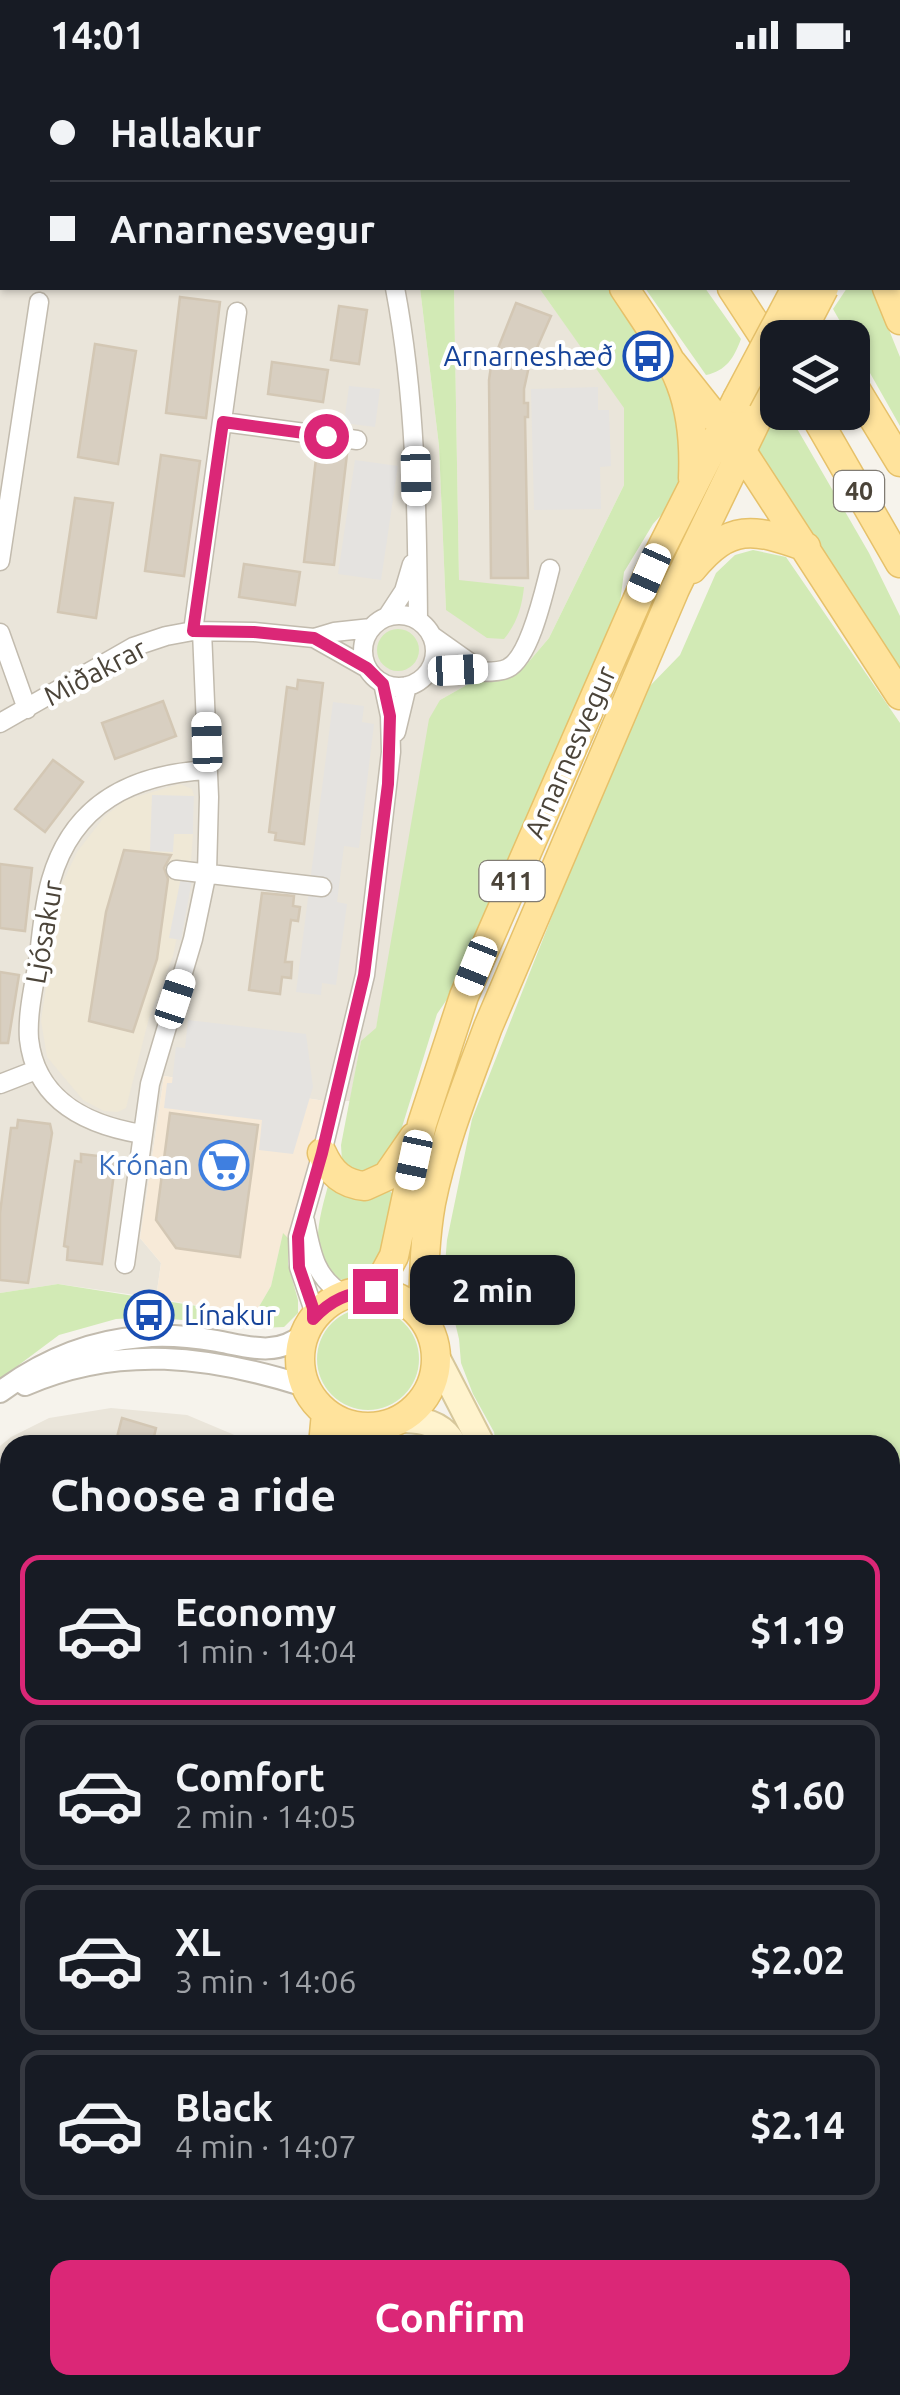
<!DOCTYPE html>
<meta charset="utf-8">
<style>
:root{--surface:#171b24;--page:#20242c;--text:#f1f3f6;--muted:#9ea1a6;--line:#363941;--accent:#db2777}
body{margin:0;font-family:Ubuntu,sans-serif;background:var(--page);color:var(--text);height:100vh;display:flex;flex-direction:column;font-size:38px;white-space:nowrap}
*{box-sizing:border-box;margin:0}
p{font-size:32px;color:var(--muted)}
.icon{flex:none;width:55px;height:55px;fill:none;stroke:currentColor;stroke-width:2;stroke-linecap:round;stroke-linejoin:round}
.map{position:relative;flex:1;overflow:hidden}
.side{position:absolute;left:0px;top:1365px;width:900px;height:960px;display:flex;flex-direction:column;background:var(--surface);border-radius:30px 30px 0 0;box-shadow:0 2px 8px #0004}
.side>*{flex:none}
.top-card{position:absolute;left:0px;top:0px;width:900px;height:220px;box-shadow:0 2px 8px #0004;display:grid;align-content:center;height:220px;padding:0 50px;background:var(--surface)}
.controls{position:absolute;left:760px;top:250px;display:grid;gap:20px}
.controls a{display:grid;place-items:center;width:110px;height:110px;border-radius:20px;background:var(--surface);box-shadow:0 2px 8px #0004;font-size:50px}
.end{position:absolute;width:45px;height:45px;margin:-22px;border:12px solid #db2777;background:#fff;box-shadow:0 0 0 5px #fff}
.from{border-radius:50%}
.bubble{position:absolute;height:70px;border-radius:20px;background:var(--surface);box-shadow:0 2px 8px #0004;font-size:32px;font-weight:700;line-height:70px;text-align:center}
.car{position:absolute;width:30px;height:60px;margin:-30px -15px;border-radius:12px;box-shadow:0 0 8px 2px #0007;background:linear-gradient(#fff 24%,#345 0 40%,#fff 0 76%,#345 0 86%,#fff 0)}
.top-card b{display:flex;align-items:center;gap:35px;height:95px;font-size:38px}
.top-card b+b{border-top:2px solid var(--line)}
.top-card i{width:25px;height:25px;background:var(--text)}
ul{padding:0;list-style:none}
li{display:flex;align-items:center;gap:30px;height:150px;margin:0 20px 15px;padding:0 30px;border:5px solid var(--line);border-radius:20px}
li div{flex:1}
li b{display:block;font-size:38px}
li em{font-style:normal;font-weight:700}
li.active{border-color:var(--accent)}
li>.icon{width:90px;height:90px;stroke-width:1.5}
h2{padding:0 50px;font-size:45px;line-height:120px}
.primary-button{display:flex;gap:20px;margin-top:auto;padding:20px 50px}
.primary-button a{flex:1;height:115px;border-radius:20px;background:var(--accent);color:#fff;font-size:40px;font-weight:700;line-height:115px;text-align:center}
.status{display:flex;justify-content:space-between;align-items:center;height:70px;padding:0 50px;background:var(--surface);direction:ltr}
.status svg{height:28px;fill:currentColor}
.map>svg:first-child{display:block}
.residential{fill:#eae5da}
.commercial{fill:#f7ead8}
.education{fill:#efe8d6}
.green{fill:#d2eab5}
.parking{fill:#e5e3e0}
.building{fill:#d8cfc1;stroke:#d3c7b4;stroke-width:2.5}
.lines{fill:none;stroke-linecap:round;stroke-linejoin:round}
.minor-casing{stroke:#c2bbae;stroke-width:21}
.tertiary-casing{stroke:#c2bbae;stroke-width:24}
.secondary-casing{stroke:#d6c79b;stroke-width:29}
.primary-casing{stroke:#e6c16a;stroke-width:31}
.minor{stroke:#fff;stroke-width:18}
.tertiary{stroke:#fff;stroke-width:20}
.secondary{stroke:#fff3cd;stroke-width:25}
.primary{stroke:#ffe39c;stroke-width:28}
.primary-bridge-casing{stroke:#e6c16a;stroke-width:31;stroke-linecap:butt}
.primary-bridge{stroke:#ffe39c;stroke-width:28}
.route{stroke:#db2777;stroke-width:12}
.labels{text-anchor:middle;stroke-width:8;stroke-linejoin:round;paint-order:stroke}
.shield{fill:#fff;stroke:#817c74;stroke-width:2.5}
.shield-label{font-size:25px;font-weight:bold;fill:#4b4439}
.transit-label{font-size:28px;fill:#164399;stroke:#fff;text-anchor:end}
.street-label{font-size:28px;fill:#4b4439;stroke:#fff}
.shop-label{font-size:28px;fill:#366cbe;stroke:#fff;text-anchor:end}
</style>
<div class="status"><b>14:01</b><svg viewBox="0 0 49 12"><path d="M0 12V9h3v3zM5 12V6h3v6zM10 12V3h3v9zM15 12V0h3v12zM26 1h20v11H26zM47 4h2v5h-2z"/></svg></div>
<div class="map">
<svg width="900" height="2325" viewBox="0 0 900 2325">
<rect width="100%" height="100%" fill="#f6f3ec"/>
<!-- residential -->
<path class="residential" d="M 0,0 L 328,0 L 329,2 L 2,2 L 2,218 L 420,218 L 439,376 L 446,540 L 524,517 L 459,511 L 454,218 L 539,218 L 625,338 L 624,415 L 549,568 L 526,595 L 472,612 L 440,630 L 376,959 L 361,972 L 350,1031 L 325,1031 L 164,1006 L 140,1168 L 161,1193 L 156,1228 L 58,1214 L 0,1223 Z
M 111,1338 L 187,1345 L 244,1369 L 244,1375 L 10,1375 L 10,2132 L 0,2152 L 0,1376 L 11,1367 L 49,1348 Z
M 890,2063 L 900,2080 L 900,2325 L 77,2325 L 82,2315 L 890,2315 Z"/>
<!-- commercial -->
<path class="commercial" d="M 164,1006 L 325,1031 L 288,1168 L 283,1164 L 271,1216 L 257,1240 L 235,1242 L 156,1228 L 161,1193 L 140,1168 Z"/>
<!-- education -->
<path class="education" d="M 180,714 L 192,719 L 194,726 L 193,764 L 190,804 L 173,886 L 149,948 L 126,1038 L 118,1042 L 104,1041 L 83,1030 L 47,987 L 41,951 L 61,816 L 77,782 L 104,747 L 125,730 Z"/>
<!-- green -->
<path class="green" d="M 420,218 L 454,218 L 459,510 L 524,517 C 522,537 517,553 504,569 L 487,568 L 446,540 L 439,376 Z
M 539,218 L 614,218 L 667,299 L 687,393 L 672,433 L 653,454 L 624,502 L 620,533 L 611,560 L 506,793 L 454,919 L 437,944 L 394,1083 L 388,1095 L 359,1106 L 342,1092 L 341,1075 L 361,971 L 376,958 L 429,649 L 440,630 L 472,612 L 526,595 L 549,568 L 624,415 L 624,338 Z
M 645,218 L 705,218 L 741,269 C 734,288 726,301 706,305 Z
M 847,218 L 872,218 L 900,287 L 900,356 L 853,273 L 852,268 L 849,267 L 833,239 Z
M 777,334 L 778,342 L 788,343 L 869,483 L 900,546 L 900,603 L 758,379 Z
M 753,480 L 786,487 L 900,653 L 900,1903 L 890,1890 L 890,1375 L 496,1375 L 494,1362 L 473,1324 L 461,1293 L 459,1269 L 444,1207 L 447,1170 L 472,1049 L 618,679 L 644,622 L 680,585 L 716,503 L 735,485 Z
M377 580a21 21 0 1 1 42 0a21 21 0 1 1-42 0Z
M 329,1112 L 374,1127 L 390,1121 L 394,1126 C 390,1146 389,1171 381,1189 C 366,1219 324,1218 319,1183 C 315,1159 323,1135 329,1112 Z
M 283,1163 L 288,1168 L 288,1194 L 298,1230 L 298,1243 L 284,1257 L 259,1258 L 153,1247 L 116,1249 L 59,1265 L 0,1309 L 0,1223 L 58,1214 L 235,1242 L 257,1240 L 271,1216 Z
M317 1289a51 51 0 1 1 102 0a51 51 0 1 1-102 0Z
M 890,1957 L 900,1971 L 900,2080 L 890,2063 Z
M 18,2315 L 209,2315 L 213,2325 L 13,2325 Z"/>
<!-- parking -->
<path class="parking" d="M 349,316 L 380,319 L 375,357 L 344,353 Z
M 598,317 L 598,340 L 609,340 L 611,396 L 600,397 L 601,439 L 534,440 L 531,319 Z
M 355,390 L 398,396 L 381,510 L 338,504 Z
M 333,632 L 364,636 L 362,652 L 374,654 L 359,778 L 344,776 L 337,832 L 347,834 L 336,915 L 322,913 L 321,925 L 296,922 Z
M 152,725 L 194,726 L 193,764 L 174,764 L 173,782 L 150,781 Z
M 181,807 L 192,809 L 181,870 L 169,868 Z
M 188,950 L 306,964 L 313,1017 L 293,1084 L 259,1080 L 262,1050 L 164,1038 L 167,1013 L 172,1013 L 176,977 L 185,978 Z"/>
<!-- building -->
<path class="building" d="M 180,227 L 220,232 L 206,348 L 166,343 Z
M 516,233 L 551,246 L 529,296 L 524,319 L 524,333 L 528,333 L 528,347 L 525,347 L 528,508 L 491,508 L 489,310 L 491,296 Z
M 339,236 L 367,240 L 359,294 L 331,290 Z
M 95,274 L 136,281 L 118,394 L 78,387 Z
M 272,292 L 328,300 L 323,332 L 268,324 Z
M 317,380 L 347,384 L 334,495 L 304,492 Z
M 161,385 L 200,391 L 184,506 L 145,501 Z
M 75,428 L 113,433 L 96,548 L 58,542 Z
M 244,494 L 300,502 L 295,535 L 239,527 Z
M 298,610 L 323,613 L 304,774 L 275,770 L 276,763 L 269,762 L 287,617 L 297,619 Z
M 163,631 L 176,666 L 115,689 L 102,653 Z
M 53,690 L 83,712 L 45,762 L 15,739 Z
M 124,780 L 171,785 L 164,798 L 168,809 L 157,889 L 133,962 L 89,951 L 106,842 Z
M 0,794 L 32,798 L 25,861 L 0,858 Z
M 262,823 L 294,826 L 293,836 L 300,837 L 298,851 L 291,850 L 285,892 L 292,892 L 291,908 L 282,907 L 280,924 L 249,920 Z
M 0,902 L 19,905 L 8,973 L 0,973 Z
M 170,1043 L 258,1055 L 240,1187 L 176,1178 L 156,1150 Z
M 18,1050 L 50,1054 L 52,1063 L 28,1213 L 0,1210 L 0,1143 L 11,1058 L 17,1058 Z
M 81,1084 L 116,1088 L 102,1194 L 67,1190 L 68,1177 L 64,1176 L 75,1091 L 81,1092 Z
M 122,1348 L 156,1358 L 152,1375 L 115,1375 Z"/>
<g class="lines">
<!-- minor casing -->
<g class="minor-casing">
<path id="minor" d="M 163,0 L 165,2
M 323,0 L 325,2
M 395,218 C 416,328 417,438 418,550
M 223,352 L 357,370
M 0,491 L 39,232
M363 581a36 36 0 1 1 72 0a36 36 0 1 1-72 0Z
M 387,547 L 404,521 L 412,494
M 193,561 L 237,242
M 0,563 L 27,639
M 431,565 L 479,599
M 314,568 L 367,598
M 431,598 C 448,599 494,606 508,598 C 530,587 544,522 550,499
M 0,653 L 133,577 L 166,566 L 193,561 L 254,562 L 314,568 L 334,562 L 371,558
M 396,662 L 407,616
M 176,800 L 322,817
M 0,1014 L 36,1000
M 142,1064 C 87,1055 36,1031 29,969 C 27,942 35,912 39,885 C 42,861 44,834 51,810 C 73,733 133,704 208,700
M 305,1151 C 311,1182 315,1209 345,1225
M 125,1194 L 150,1014 L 193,869 L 207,802 L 209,727 L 202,561
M 313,1249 L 313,1238 L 299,1197 L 298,1167 L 322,1083 L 365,905 L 391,682 L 390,646 L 383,613
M 0,1609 L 10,1576
M 0,1822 L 10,1824
M 0,2077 L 10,2051
M 890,2305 L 900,2323
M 288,2315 L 301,2325
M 460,2315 L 468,2325
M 681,2315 L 687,2325"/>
</g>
<!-- tertiary casing -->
<g class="tertiary-casing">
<path id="tertiary" d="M 898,17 L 900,13
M 898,60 L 900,55
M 25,1315 C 119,1274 210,1286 305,1316
M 0,1322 C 42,1291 88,1271 141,1267 C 165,1264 193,1267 217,1271 C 249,1277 277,1287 304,1264
M 410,2325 L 414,2315"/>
</g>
<!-- secondary casing -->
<g class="secondary-casing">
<path id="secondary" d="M 436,1286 L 482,1375
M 399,1350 C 421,1349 443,1353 454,1375
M 890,1909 L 900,1922
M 890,1944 L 900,1956"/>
</g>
<!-- primary casing -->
<g class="primary-casing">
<path id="primary" d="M 482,0 L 483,2
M 564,0 L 566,2
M 629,0 L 631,2
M 716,0 L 718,2
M 624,218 C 671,289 697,319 693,408
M 732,218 L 777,287
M 887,218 L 900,250
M 672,293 L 741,380 L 900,625
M 852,313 L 900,392
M 813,342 L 900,493
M 692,499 C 730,453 753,458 806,477
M 322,1083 C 331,1103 343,1114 365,1116 L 387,1106 L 414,1067
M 375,1221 L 394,1186 L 422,1054 L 464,926 L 649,503 L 737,329
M300 1289a68 68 0 1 1 136 0a68 68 0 1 1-136 0Z
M 423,1249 C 424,1210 424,1172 431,1133 C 443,1073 467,1014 488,957 L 675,519 L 778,306
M 323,1375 L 326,1343
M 7,2325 L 12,2315"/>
</g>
<!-- minor -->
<use href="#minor" class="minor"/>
<!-- tertiary -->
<use href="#tertiary" class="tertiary"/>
<!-- secondary -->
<use href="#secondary" class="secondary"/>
<!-- primary -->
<use href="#primary" class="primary"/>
<!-- primary-bridge casing -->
<g class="primary-bridge-casing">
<path id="primary-bridge" d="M 798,268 L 824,218
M 737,329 L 796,218"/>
</g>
<!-- primary-bridge -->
<use href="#primary-bridge" class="primary-bridge"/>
</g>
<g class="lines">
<!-- route -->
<path class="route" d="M 326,366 L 223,352 L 193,561 L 254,562 L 314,568 L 367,598 L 383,614 L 390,646 L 388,714 L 364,905 L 322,1083 L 298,1167 L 299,1197 L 313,1238 L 313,1249 C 331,1230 348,1222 375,1221"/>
</g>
<!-- icons -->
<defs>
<g id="bus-ring" transform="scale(2.5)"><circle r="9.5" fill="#fff" stroke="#1a4fb4" stroke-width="1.5"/><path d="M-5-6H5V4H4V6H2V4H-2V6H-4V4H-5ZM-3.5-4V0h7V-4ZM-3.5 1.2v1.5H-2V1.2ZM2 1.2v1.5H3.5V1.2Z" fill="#1a4fb4"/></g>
<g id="supermarket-ring" transform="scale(2.5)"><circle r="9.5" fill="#fff" stroke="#3f7fe0" stroke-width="1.5"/><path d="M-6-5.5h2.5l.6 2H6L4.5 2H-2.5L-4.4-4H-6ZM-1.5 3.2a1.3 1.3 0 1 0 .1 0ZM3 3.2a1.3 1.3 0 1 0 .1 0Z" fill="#3f7fe0"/></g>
</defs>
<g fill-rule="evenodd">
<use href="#bus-ring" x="648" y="286"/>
<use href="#supermarket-ring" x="224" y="1095"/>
<use href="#bus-ring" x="149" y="1245"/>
</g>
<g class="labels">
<!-- shield labels -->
<g class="shield">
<rect x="834" y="401" width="50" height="40" rx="8"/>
<rect x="479.5" y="791" width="65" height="40" rx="8"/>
</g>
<g class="shield-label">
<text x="859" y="430">40</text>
<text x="512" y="820">411</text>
</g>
<!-- transit labels -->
<g class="transit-label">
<text x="613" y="296">Arnarneshæð</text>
<text x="184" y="1255" text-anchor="start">Línakur</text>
</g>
<!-- street labels -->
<g class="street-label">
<text transform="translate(95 602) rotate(-28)" y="10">Miðakrar</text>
<text transform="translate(570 682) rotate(-66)" y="10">Arnarnesvegur</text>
<text transform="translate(44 862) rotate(-80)" y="10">Ljósakur</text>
</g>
<!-- shop labels -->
<g class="shop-label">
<text x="189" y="1105">Krónan</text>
</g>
</g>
</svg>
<div class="controls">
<a><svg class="icon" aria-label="layers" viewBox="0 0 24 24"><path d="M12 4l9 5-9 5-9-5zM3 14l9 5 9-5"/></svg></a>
</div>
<i class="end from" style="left:326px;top:366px"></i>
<i class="end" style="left:375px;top:1221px"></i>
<div class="bubble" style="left:410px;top:1185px;width:165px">2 min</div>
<i class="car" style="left:416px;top:406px;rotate:179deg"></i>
<i class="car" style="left:649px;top:503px;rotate:204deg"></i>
<i class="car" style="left:458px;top:600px;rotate:87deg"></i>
<i class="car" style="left:207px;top:672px;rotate:358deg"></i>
<i class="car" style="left:476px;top:896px;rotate:202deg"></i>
<i class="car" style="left:175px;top:929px;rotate:18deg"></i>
<i class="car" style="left:414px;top:1090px;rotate:192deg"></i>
<div class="top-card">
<b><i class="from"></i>Hallakur</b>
<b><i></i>Arnarnesvegur</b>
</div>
<section class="side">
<h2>Choose a ride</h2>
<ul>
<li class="active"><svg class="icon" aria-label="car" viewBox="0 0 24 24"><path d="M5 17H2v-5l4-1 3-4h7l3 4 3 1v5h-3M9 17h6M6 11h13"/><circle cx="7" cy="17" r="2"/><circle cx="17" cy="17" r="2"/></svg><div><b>Economy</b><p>1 min · 14:04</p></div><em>$1.19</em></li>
<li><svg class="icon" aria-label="car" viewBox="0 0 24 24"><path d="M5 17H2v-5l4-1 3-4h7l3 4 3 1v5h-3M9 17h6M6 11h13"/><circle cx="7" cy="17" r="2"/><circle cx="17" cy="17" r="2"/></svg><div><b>Comfort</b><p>2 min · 14:05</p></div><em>$1.60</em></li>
<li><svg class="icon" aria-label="car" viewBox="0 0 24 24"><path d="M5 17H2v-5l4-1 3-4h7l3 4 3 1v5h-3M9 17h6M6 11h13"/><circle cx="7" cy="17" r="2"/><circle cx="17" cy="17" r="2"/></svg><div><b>XL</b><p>3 min · 14:06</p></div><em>$2.02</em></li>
<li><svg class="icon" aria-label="car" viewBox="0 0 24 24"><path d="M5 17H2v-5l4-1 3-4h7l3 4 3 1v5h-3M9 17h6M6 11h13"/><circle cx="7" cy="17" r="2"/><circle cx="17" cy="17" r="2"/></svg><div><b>Black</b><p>4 min · 14:07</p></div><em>$2.14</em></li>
</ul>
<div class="primary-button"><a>Confirm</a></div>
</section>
</div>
